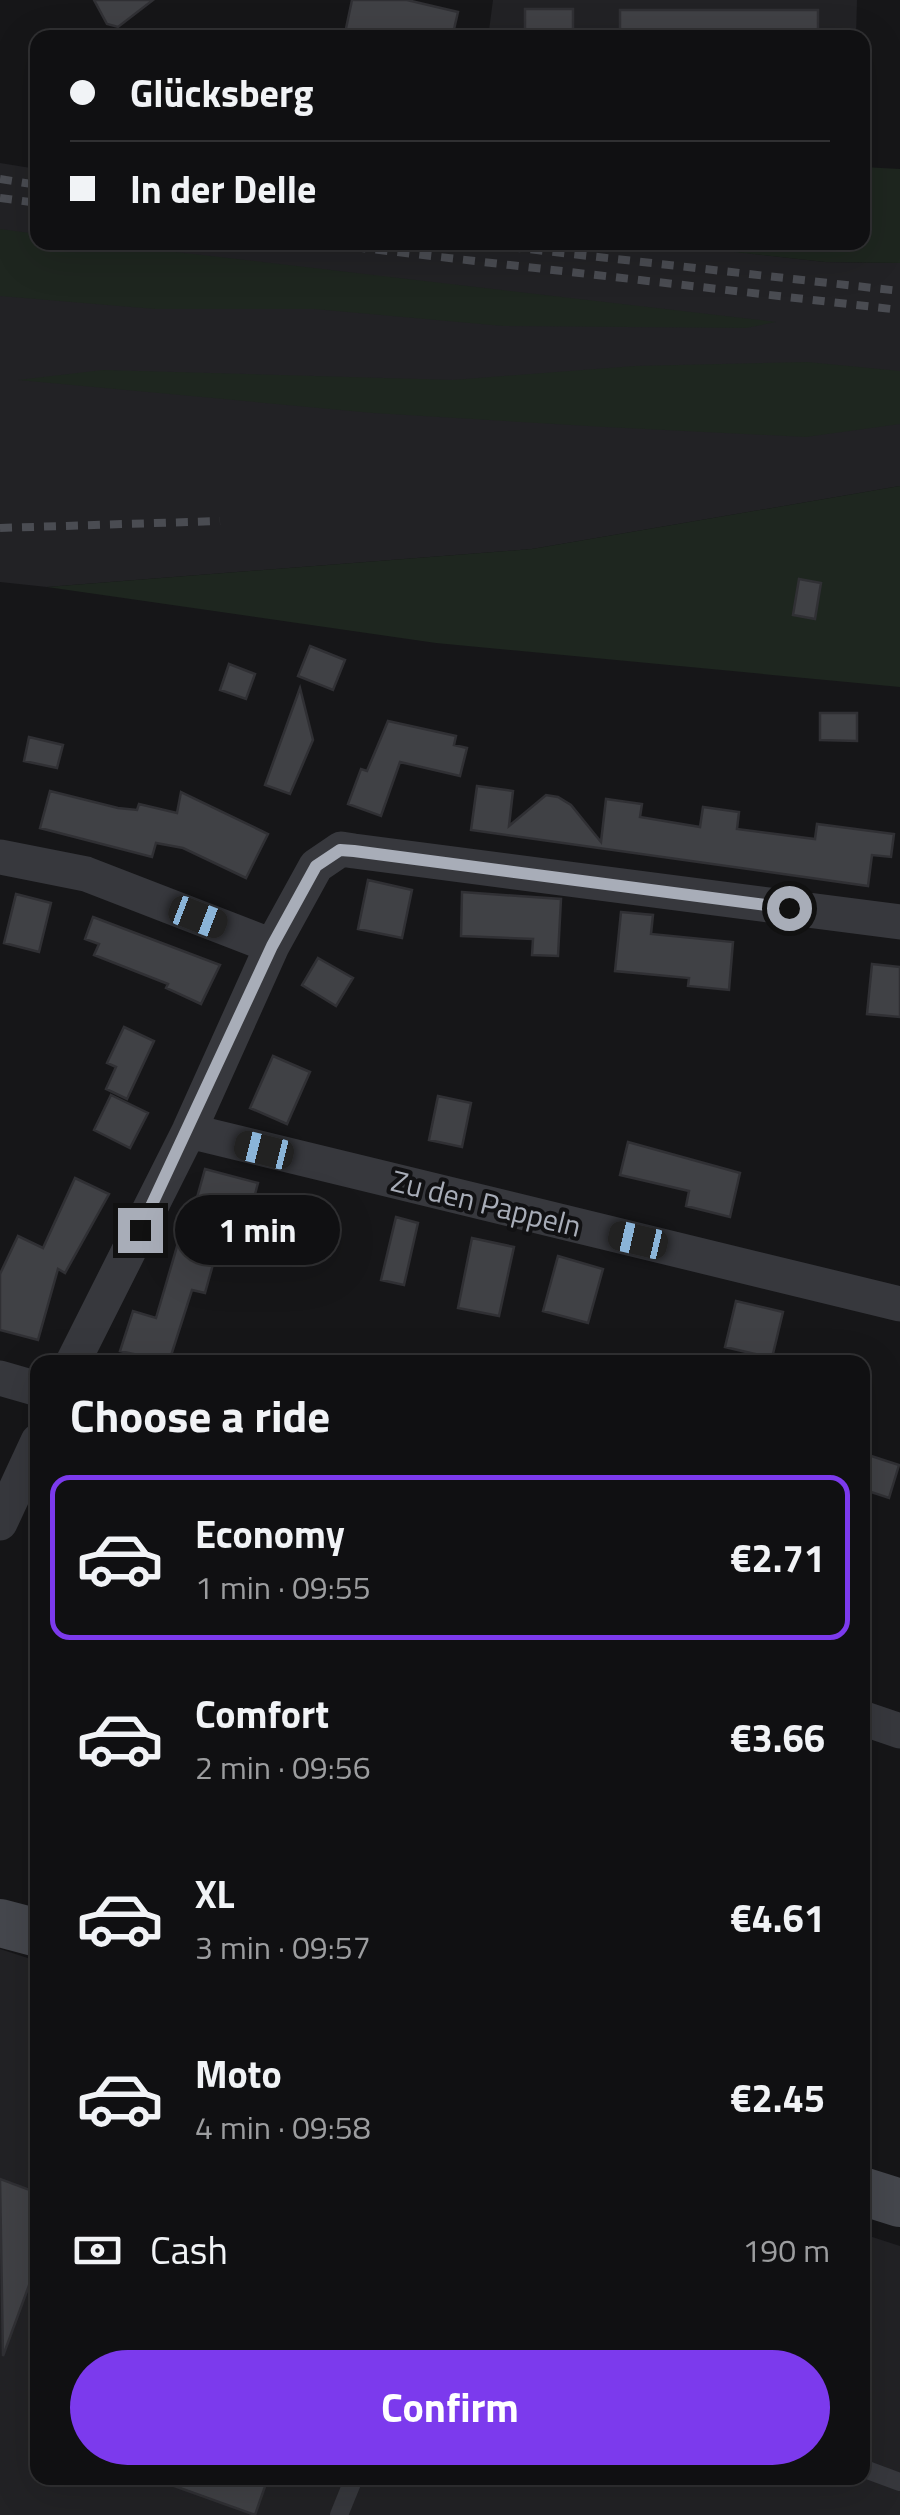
<!DOCTYPE html>
<meta charset="utf-8">
<style>
:root{--surface:#101012;--page:#1e1e20;--text:#f1f3f6;--muted:#9c9d9f;--line:#303032;--accent:#7c3aed}
body{margin:0;font-family:"Titillium Web",sans-serif;background:var(--page);color:var(--text);height:100vh;display:flex;flex-direction:column;font-size:38px;white-space:nowrap}
*{box-sizing:border-box;margin:0}
p{font-size:32px;color:var(--muted)}
.icon{flex:none;width:55px;height:55px;fill:none;stroke:currentColor;stroke-width:2;stroke-linecap:round;stroke-linejoin:round}
.map{position:relative;flex:1;overflow:hidden}
.drawer{position:absolute;left:30px;top:1355px;width:840px;height:1130px;display:flex;flex-direction:column;background:var(--surface);border-radius:20px;box-shadow:0 10px 40px #0002,0 0 0 2px var(--line)}
.drawer>*{flex:none}
.banner{position:absolute;left:30px;top:30px;width:840px;height:220px;border-radius:20px;box-shadow:0 10px 40px #0002,0 0 0 2px var(--line);display:grid;align-content:center;height:220px;padding:0 40px;background:var(--surface)}
.end{position:absolute;width:45px;height:45px;margin:-22px;border:12px solid #a8adb8;background:#111;box-shadow:0 0 0 5px #111}
.from{border-radius:50%}
.bubble{position:absolute;height:70px;border-radius:35px;background:var(--surface);box-shadow:0 10px 40px #0002,0 0 0 2px var(--line);font-size:32px;font-weight:700;line-height:70px;text-align:center}
.car{position:absolute;width:30px;height:60px;margin:-30px -15px;border-radius:12px;box-shadow:0 0 8px 2px #0007;background:linear-gradient(#222 24%,#8ab4d8 0 40%,#222 0 76%,#8ab4d8 0 86%,#222 0)}
.banner b{display:flex;align-items:center;gap:35px;height:95px;font-size:38px}
.banner b+b{border-top:2px solid var(--line)}
.banner i{width:25px;height:25px;background:var(--text)}
ul{padding:0;list-style:none}
li{display:flex;align-items:center;gap:30px;height:165px;margin:0 20px 15px;padding:0 20px;border:5px solid transparent;border-radius:20px}
li div{flex:1}
li b{display:block;font-size:38px}
li em{font-style:normal;font-weight:700}
li.active{border-color:var(--accent)}
li>.icon{width:90px;height:90px;stroke-width:1.5}
h2{padding:0 40px;font-size:45px;line-height:120px}
.pay{display:flex;align-items:center;gap:25px;height:110px;padding:0 40px;font-size:38px}
.pay p{margin-inline-start:auto}
.primary-button{display:flex;gap:20px;margin-top:auto;padding:20px 40px}
.primary-button a{flex:1;height:115px;border-radius:60px;background:var(--accent);color:#fff;font-size:40px;font-weight:700;line-height:115px;text-align:center}
.map>svg:first-child{display:block}
.built{fill:#222225}
.green{fill:#1e261f}
.building{fill:#404145;stroke:#303034;stroke-width:2.5}
.lines{fill:none;stroke-linecap:round;stroke-linejoin:round}
.service{stroke:#37383d;stroke-width:18}
.minor{stroke:#37383d;stroke-width:35}
.secondary{stroke:#45474d;stroke-width:48}
.rail{stroke:#4a4c52;stroke-width:8;stroke-dasharray:12 10;stroke-linecap:butt}
.route{stroke:#a8adb8;stroke-width:12}
.labels{text-anchor:middle;stroke-width:8;stroke-linejoin:round;paint-order:stroke}
.street-label{font-size:30px;fill:#a8adb8;stroke:#111113}
</style>
<div class="map">
<svg width="900" height="2515" viewBox="0 0 900 2515">
<rect width="100%" height="100%" fill="#161618"/>
<!-- built -->
<path class="built" d="M 493,0 L 857,0 L 856,37 L 488,38 Z
M 0,163 L 37,169 L 38,242 L 653,242 L 825,262 L 900,263 L 900,486 L 532,549 L 47,587 L 0,582 Z
M 0,1949 L 37,1961 L 38,2478 L 862,2478 L 863,2234 L 900,2246 L 900,2515 L 0,2515 Z"/>
<!-- green -->
<path class="green" d="M 863,167 L 900,169 L 900,263 L 825,262 L 653,243 L 862,242 Z
M 0,229 L 37,234 L 38,242 L 99,243 L 776,322 L 746,328 L 503,326 L 314,309 L 155,309 L 0,296 Z
M 807,362 L 900,371 L 900,424 L 806,437 L 605,427 L 373,413 L 18,380 L 103,370 L 453,380 L 635,366 Z
M 900,486 L 900,687 L 436,643 L 47,587 L 532,549 Z"/>
<!-- building -->
<path class="building" d="M 94,0 L 153,0 L 118,27 L 107,24 Z
M 352,0 L 407,0 L 458,12 L 452,38 L 344,38 Z
M 525,9 L 573,9 L 573,38 L 525,38 Z
M 620,10 L 818,10 L 818,38 L 620,38 Z
M 799,579 L 821,583 L 815,619 L 793,615 Z
M 310,646 L 345,660 L 333,690 L 298,676 Z
M 229,664 L 255,674 L 246,699 L 220,690 Z
M 300,688 L 313,740 L 290,794 L 265,785 Z
M 820,713 L 857,713 L 857,741 L 820,740 Z
M 388,721 L 456,736 L 454,745 L 467,748 L 460,776 L 400,762 L 381,816 L 348,804 L 361,769 L 367,771 Z
M 29,737 L 63,745 L 57,768 L 24,761 Z
M 477,786 L 513,791 L 509,826 L 546,795 L 558,797 L 571,805 L 601,842 L 606,799 L 642,804 L 640,817 L 700,827 L 703,807 L 739,812 L 737,829 L 815,839 L 817,824 L 894,834 L 891,857 L 872,855 L 868,886 L 471,830 Z
M 50,791 L 118,808 L 137,810 L 139,804 L 177,813 L 181,792 L 268,834 L 246,878 L 183,848 L 156,843 L 152,857 L 40,828 Z
M 368,880 L 412,890 L 402,938 L 358,929 Z
M 462,892 L 561,899 L 558,956 L 532,955 L 533,939 L 461,936 Z
M 16,894 L 51,903 L 39,952 L 4,943 Z
M 621,912 L 653,915 L 651,934 L 733,942 L 729,990 L 688,986 L 689,978 L 615,971 Z
M 93,917 L 220,965 L 201,1004 L 166,988 L 168,984 L 94,955 L 99,944 L 85,939 Z
M 318,958 L 353,978 L 336,1006 L 302,985 Z
M 872,964 L 900,967 L 900,1017 L 867,1014 Z
M 124,1027 L 154,1041 L 127,1099 L 106,1089 L 116,1067 L 107,1063 Z
M 273,1056 L 310,1072 L 287,1124 L 250,1108 Z
M 111,1095 L 148,1113 L 130,1148 L 94,1130 Z
M 438,1096 L 471,1103 L 462,1147 L 429,1140 Z
M 628,1142 L 740,1173 L 730,1217 L 686,1206 L 689,1191 L 620,1175 Z
M 205,1169 L 258,1183 L 247,1224 L 226,1218 L 205,1293 L 192,1290 L 169,1362 L 120,1351 L 133,1311 L 156,1318 L 178,1243 L 184,1244 Z
M 75,1178 L 109,1194 L 65,1273 L 58,1269 L 38,1340 L 0,1330 L 0,1274 L 18,1236 L 43,1248 Z
M 396,1217 L 418,1223 L 404,1285 L 381,1280 Z
M 472,1238 L 514,1247 L 499,1316 L 458,1308 Z
M 558,1256 L 603,1269 L 588,1323 L 543,1311 Z
M 736,1301 L 783,1312 L 772,1358 L 725,1347 Z
M 862,1453 L 899,1465 L 889,1498 L 862,1489 Z
M 0,2179 L 38,2193 L 38,2261 L 3,2356 Z
M 152,2478 L 268,2478 L 255,2515 Z"/>
<g class="lines">
<!-- service -->
<path class="service" d="M 862,2468 L 900,2482
M 339,2515 L 354,2478"/>
<!-- minor -->
<path class="minor" d="M 0,857 L 86,874 L 272,946
M 189,1131 L 900,1304
M 73,1362 L 189,1131 L 272,946 L 316,866 L 341,849 L 354,851 L 900,922
M 0,1378 L 38,1389
M 0,1523 L 38,1441
M 862,1718 L 900,1731"/>
<!-- secondary -->
<path class="secondary" d="M 0,1923 L 38,1933
M 862,2191 L 900,2203"/>
<!-- rail -->
<path class="rail" d="M 0,179 L 38,185
M 0,198 L 38,203
M 310,242 L 900,310
M 465,242 L 900,291
M 0,528 L 220,521"/>
</g>
<g class="lines">
<!-- route -->
<path class="route" d="M 140,1230 L 272,946 L 316,866 L 340,850 L 354,851 L 789,908"/>
</g>
<g class="labels">
<!-- street labels -->
<g class="street-label">
<text transform="translate(486 1204) rotate(14)" y="10">Zu den Pappeln</text>
</g>
</g>
</svg>
<i class="end from" style="left:789px;top:908px"></i>
<i class="end" style="left:140px;top:1230px"></i>
<div class="bubble" style="left:175px;top:1195px;width:165px">1 min</div>
<i class="car" style="left:198px;top:917px;rotate:111deg"></i>
<i class="car" style="left:264px;top:1150px;rotate:284deg"></i>
<i class="car" style="left:638px;top:1240px;rotate:283deg"></i>
<div class="banner">
<b><i class="from"></i>Glücksberg</b>
<b><i></i>In der Delle</b>
</div>
<section class="drawer">
<h2>Choose a ride</h2>
<ul>
<li class="active"><svg class="icon" aria-label="car" viewBox="0 0 24 24"><path d="M5 17H2v-5l4-1 3-4h7l3 4 3 1v5h-3M9 17h6M6 11h13"/><circle cx="7" cy="17" r="2"/><circle cx="17" cy="17" r="2"/></svg><div><b>Economy</b><p>1 min · 09:55</p></div><em>€2.71</em></li>
<li><svg class="icon" aria-label="car" viewBox="0 0 24 24"><path d="M5 17H2v-5l4-1 3-4h7l3 4 3 1v5h-3M9 17h6M6 11h13"/><circle cx="7" cy="17" r="2"/><circle cx="17" cy="17" r="2"/></svg><div><b>Comfort</b><p>2 min · 09:56</p></div><em>€3.66</em></li>
<li><svg class="icon" aria-label="car" viewBox="0 0 24 24"><path d="M5 17H2v-5l4-1 3-4h7l3 4 3 1v5h-3M9 17h6M6 11h13"/><circle cx="7" cy="17" r="2"/><circle cx="17" cy="17" r="2"/></svg><div><b>XL</b><p>3 min · 09:57</p></div><em>€4.61</em></li>
<li><svg class="icon" aria-label="car" viewBox="0 0 24 24"><path d="M5 17H2v-5l4-1 3-4h7l3 4 3 1v5h-3M9 17h6M6 11h13"/><circle cx="7" cy="17" r="2"/><circle cx="17" cy="17" r="2"/></svg><div><b>Moto</b><p>4 min · 09:58</p></div><em>€2.45</em></li>
</ul>
<div class="pay"><svg class="icon" aria-label="cash" viewBox="0 0 24 24"><path d="M3 7h18v10H3z"/><circle cx="12" cy="12" r="2"/></svg>Cash<p>190 m</p></div>
<div class="primary-button"><a>Confirm</a></div>
</section>
</div>
